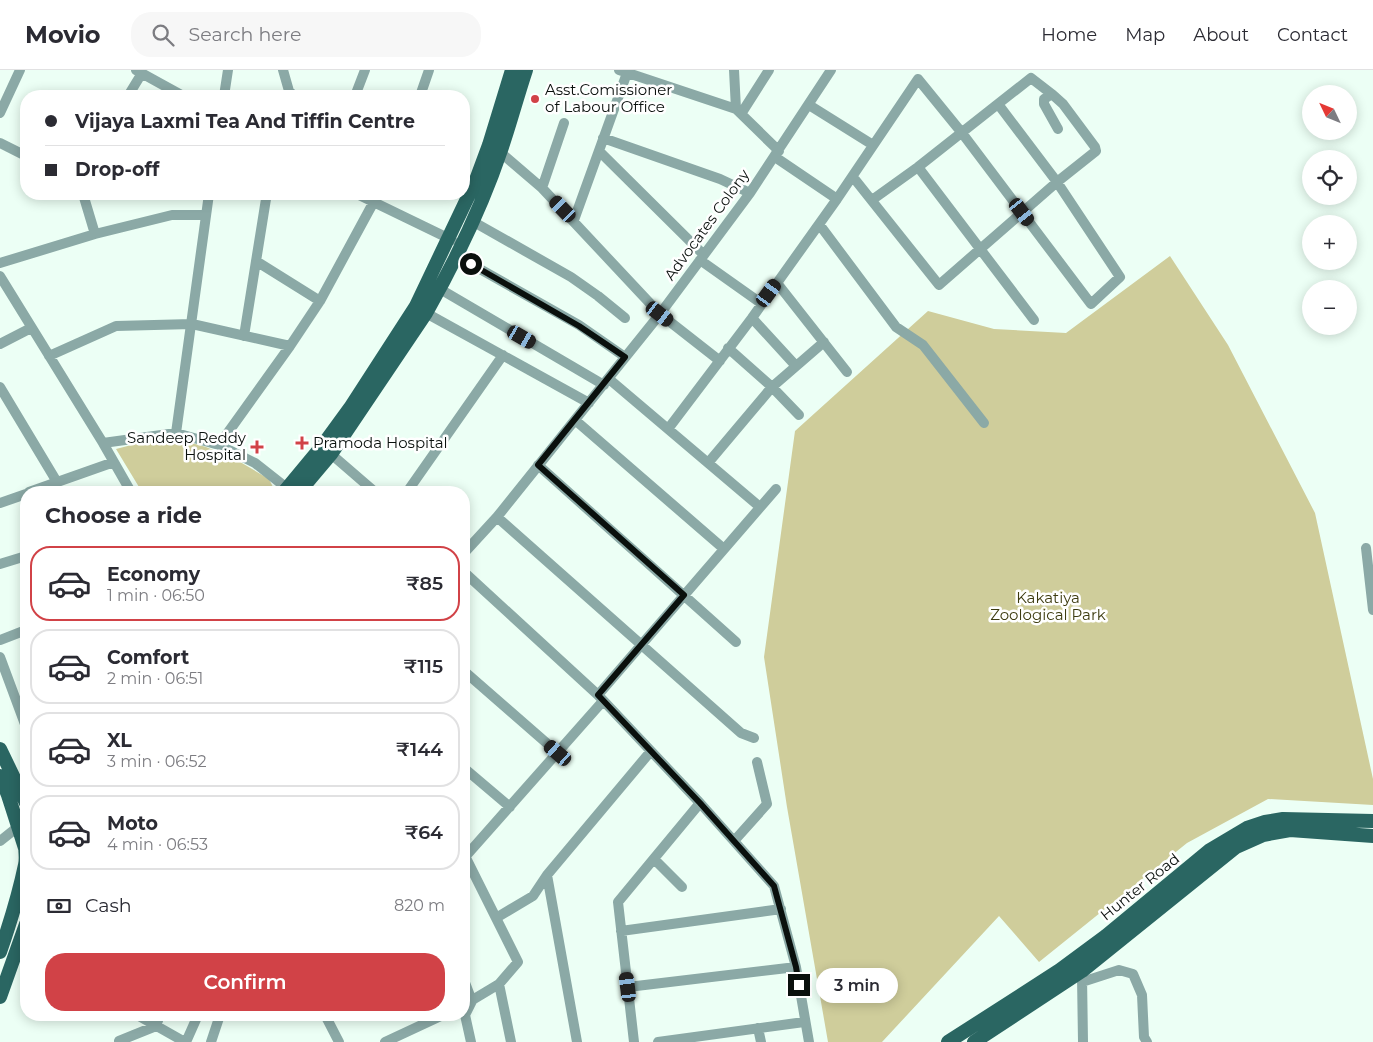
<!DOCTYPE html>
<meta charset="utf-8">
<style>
:root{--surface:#fff;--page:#f7f7f7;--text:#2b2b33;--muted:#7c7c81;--line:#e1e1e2;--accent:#d14247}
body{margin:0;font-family:Montserrat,sans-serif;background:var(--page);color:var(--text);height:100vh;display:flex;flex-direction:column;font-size:19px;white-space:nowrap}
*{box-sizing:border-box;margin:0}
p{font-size:16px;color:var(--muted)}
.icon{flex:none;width:28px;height:28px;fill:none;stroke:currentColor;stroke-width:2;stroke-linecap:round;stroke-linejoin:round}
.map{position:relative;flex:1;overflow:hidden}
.panel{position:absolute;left:20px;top:416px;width:450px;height:535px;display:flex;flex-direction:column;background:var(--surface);border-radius:20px;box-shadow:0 2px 12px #0003}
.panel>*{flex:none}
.guide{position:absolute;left:20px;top:20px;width:450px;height:110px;border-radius:20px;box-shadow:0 2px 12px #0003;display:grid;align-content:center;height:110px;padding:0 25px;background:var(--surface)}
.needle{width:32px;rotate:313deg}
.tools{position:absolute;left:1302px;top:15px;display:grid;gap:10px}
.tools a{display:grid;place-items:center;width:55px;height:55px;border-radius:50%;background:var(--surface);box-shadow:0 2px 12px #0003;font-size:25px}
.end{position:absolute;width:22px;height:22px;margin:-11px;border:6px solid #0a100d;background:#fff;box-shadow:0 0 0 2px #fff}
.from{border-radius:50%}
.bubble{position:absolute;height:35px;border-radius:18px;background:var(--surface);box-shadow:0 2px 12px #0003;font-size:16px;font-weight:600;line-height:35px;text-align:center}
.car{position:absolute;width:15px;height:30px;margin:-15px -8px;border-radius:6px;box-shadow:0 0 4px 1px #0007;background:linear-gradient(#222 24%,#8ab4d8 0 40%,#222 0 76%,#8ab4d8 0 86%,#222 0)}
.guide b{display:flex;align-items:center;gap:18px;height:48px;font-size:19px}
.guide b+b{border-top:1px solid var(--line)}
.guide i{width:12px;height:12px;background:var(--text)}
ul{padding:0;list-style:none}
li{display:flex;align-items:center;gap:15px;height:75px;margin:0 10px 8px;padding:0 15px;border:2px solid var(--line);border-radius:20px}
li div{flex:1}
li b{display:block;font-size:19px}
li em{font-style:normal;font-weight:600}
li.on{border-color:var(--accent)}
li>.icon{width:45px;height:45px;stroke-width:1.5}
h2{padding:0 25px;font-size:22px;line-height:60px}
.pay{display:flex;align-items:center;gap:12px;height:55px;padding:0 25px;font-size:19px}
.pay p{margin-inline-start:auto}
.primary-button{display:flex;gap:10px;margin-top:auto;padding:10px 25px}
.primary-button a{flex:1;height:58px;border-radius:20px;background:var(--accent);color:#fff;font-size:20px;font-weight:600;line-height:58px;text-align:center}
header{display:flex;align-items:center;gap:30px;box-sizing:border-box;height:70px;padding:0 25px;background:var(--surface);border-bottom:1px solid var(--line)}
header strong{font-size:24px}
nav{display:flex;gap:28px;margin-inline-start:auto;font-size:18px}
.search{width:350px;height:45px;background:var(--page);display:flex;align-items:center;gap:12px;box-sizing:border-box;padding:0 18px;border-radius:20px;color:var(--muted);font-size:19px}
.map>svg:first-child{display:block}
.green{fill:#cfcd9b}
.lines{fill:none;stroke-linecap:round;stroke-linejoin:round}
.minor{stroke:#8ba9a6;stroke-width:10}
.major{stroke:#2a6662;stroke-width:14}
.route{stroke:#0a100d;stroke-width:6}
.poi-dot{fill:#d14247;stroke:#fff;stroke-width:2}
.labels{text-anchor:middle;stroke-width:5;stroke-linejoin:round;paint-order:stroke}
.poi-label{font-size:15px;fill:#0a100d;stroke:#fff;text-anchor:start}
.street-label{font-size:15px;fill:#0a100d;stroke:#fff}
.park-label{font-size:15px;fill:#3d3b0f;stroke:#fff}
</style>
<header>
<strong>Movio</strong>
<div class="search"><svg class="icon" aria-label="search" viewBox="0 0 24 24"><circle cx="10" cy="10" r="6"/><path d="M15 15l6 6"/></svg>Search here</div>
<nav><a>Home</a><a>Map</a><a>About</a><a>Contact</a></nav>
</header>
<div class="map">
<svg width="1373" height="972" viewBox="0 0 1373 972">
<rect width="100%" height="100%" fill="#ecfff5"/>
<!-- green -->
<path class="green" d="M 1170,186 L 1228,275 L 1315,443 L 1373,709 L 1373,735 L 1268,729 L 1187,773 L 1039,892 L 999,846 L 882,972 L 828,972 L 787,737 L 764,587 L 795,361 L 928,241 L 994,259 L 1066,263 Z
M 170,367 L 206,377 L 235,389 L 269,409 L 275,421 L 274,422 L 142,422 L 116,379 L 143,372 Z"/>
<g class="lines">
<!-- minor -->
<path class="minor" d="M 136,0 L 183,26
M 283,0 L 289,21 L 294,26
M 619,0 L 736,39 L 779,81
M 734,0 L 736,39
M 128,26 L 142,3
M 224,26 L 228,0
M 355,26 L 365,0
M 420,26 L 429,0
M 809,35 L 873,75
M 0,43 L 20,0
M 741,44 L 769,0
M 603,68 L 720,109 L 750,123
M 0,73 L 26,86
M 599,81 L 704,185
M 500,82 L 542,118 L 660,244 L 720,291
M 775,87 L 837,129
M 918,97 L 1034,250
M 853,107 L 939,215 L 1057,112 L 1096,81 L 1095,77 L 1063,34 L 1053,25 L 1049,26 L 1044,29 L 1044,34 L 1058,59
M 542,118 L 564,53
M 83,124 L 95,164
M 357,124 L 452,170
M 872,130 L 918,97 L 1031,8 L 1053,25
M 574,150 L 627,3
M 472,151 L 571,207 L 598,226 L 625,248
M 819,154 L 896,257 L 923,275 L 984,353
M 455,185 L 579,255 L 625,287
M 700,190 L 762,234
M 256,191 L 320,231
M 0,193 L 95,164 L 172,145 L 205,145
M 0,206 L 103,373 L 131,422
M 777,213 L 847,302
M 440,219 L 604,315
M 426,243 L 589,333
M 752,248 L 796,296
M 244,266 L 266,129 L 268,124
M 0,274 L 31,258
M 728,278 L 772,317 L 799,345
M 49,286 L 116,256 L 192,254 L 290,276
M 609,309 L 760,437
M 0,317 L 57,412
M 575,350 L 724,479
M 668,359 L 752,248 L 837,129 L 918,9 L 962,63 L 1091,234 L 1120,207 L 1057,112 L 998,34
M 176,363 L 209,124
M 103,373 L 176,363 L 219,375 L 255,393 L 288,419
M 219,375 L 290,276 L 320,231 L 378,124
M 331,384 L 375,422
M 708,393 L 772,317 L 824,272
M 538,395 L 736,572
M 29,422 L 114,392
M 407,422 L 503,285
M 0,433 L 26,424
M 497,447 L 741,663 L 754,668
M 1366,478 L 1373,540
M 464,483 L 497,447 L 660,244 L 750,123 L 831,0
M 0,494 L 26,486
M 464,502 L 598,625 L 700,733 L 774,816 L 796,897 L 809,972
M 0,570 L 26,560
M 0,587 L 26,657
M 464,601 L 558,683
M 598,625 L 776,419
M 464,698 L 510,737
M 0,771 L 19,756
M 734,771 L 767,734 L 757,692
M 464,784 L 518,892 L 499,914 L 464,935
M 465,787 L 603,631
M 654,789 L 682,817
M 547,805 L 577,972
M 496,848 L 533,826 L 547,805 L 651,681
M 621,861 L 781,839
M 1082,906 L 1083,972
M 464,910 L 472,931 L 465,945 L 471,972
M 1082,912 L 1119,900 L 1133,904 L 1142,925 L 1144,967 L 1147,972
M 499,914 L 511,972
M 628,917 L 796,897
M 137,945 L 185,972
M 325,945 L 339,972
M 758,958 L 761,972
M 119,971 L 156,956 L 160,945
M 186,972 L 198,945
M 211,972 L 220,945
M 385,972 L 443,945
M 634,972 L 618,832 L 700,733
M 658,972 L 804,952"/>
<!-- major -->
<path class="major" d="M 284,422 L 323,375 L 350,338 L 416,236 L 476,110 L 489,75 L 512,0
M 299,422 L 331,384 L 426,243 C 455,192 482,136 501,80 C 510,54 517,27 526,0
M 0,679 L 26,733
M 0,706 L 8,725 L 26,781
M 0,882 C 10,853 19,824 25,795 C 27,787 24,779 26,772
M 0,927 L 26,854
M 948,972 L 1060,900 L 1106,866 L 1210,780 L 1247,758 L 1265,752 L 1283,749 L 1373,751
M 974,972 L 1082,901 L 1236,777 L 1263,765 L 1290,760 L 1373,766"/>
</g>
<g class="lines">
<!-- route -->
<path class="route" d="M 471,194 L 579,256 L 625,287 L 538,395 L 684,525 L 598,625 L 700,733 L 774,816 L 796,897 L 799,915"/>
</g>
<!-- markers -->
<g class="poi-dot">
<circle cx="535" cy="29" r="5"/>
<path d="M299.5 365.5h5v5h5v5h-5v5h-5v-5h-5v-5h5z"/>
<path d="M254.5 369.5h5v5h5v5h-5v5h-5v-5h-5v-5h5z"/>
</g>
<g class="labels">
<!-- poi labels -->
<g class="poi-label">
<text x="545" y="25">Asst.Comissioner<tspan x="545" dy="17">of Labour Office</tspan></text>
<text x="246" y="373" text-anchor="end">Sandeep Reddy<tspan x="246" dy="17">Hospital</tspan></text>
<text x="313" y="378">Pramoda Hospital</text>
</g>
<!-- street labels -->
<g class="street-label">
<text transform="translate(707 155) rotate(-54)" y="5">Advocates Colony</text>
<text transform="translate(1140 817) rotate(-39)" y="5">Hunter Road</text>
</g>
<!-- park labels -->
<g class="park-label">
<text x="1048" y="533">Kakatiya<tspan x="1048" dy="17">Zoological Park</tspan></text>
</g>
</g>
</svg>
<div class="tools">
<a><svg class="needle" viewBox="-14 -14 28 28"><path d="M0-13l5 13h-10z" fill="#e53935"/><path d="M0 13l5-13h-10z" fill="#7c7c81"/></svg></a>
<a><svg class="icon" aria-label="locate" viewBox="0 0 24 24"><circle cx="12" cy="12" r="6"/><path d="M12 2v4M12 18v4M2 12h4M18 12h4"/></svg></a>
<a>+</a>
<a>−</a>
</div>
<i class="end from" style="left:471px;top:194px"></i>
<i class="end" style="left:799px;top:915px"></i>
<div class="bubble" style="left:816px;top:898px;width:82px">3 min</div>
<i class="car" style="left:563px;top:139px;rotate:316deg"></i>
<i class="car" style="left:1022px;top:142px;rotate:143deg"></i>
<i class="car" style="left:769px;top:223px;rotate:36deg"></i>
<i class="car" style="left:660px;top:244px;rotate:128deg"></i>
<i class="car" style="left:522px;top:267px;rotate:120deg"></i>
<i class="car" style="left:558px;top:683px;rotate:311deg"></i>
<i class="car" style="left:628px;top:917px;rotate:353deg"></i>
<div class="guide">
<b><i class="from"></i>Vijaya Laxmi Tea And Tiffin Centre</b>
<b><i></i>Drop-off</b>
</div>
<section class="panel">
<h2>Choose a ride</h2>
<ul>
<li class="on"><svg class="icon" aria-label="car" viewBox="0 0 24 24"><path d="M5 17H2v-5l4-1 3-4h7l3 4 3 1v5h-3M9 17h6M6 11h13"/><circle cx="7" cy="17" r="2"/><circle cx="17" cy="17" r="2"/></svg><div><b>Economy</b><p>1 min · 06:50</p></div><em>₹85</em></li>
<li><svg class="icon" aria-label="car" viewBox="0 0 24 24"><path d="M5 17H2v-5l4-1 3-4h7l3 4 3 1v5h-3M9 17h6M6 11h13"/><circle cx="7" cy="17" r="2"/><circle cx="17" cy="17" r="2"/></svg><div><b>Comfort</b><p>2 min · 06:51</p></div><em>₹115</em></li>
<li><svg class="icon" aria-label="car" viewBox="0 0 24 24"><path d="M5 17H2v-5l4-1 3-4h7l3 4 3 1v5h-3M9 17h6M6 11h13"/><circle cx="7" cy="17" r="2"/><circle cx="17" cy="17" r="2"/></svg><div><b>XL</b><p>3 min · 06:52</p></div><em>₹144</em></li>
<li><svg class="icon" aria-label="car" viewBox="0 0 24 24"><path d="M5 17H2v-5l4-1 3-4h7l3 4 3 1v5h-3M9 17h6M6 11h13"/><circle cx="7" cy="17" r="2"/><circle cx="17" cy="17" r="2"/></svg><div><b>Moto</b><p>4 min · 06:53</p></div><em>₹64</em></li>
</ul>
<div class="pay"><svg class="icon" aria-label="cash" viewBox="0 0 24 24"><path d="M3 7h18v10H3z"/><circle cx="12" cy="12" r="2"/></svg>Cash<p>820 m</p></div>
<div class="primary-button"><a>Confirm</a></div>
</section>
</div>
